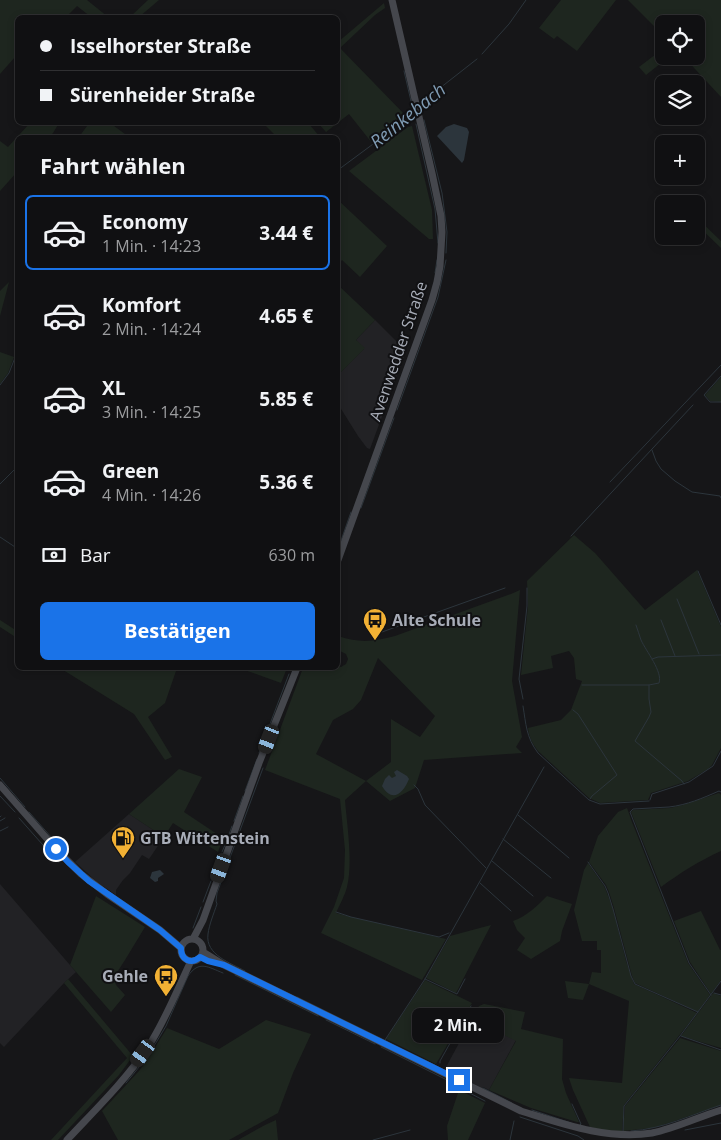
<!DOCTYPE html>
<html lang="de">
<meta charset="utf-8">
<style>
:root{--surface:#101012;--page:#19191b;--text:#f1f3f6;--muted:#9c9d9f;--line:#303032;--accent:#1a73e8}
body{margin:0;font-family:"Open Sans",sans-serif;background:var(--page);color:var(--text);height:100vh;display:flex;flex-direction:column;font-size:19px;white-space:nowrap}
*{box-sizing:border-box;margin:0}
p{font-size:16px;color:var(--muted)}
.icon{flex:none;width:28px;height:28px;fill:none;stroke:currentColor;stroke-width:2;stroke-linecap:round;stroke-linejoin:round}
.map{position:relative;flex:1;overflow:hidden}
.drawer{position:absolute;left:15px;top:135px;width:325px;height:535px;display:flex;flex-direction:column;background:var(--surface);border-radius:8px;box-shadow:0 2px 8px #0003,0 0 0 1px var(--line)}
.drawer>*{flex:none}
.hud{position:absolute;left:15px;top:15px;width:325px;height:110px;border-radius:8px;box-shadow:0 2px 8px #0003,0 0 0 1px var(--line);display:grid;align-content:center;height:110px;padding:0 25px;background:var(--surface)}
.controls{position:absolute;left:655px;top:15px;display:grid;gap:10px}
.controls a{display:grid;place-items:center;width:50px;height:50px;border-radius:8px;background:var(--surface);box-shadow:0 2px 8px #0003,0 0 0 1px var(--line);font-size:25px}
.end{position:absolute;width:22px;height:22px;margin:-11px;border:6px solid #1a73e8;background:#fff;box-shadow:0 0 0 2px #fff}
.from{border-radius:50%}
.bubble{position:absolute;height:35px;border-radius:8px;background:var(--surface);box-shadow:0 2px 8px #0003,0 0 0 1px var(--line);font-size:16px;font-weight:700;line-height:35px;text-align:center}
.car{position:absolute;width:15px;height:30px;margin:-15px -8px;border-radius:6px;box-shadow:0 0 4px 1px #0007;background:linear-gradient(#222 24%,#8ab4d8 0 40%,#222 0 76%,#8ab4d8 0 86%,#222 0)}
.hud b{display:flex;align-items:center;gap:18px;height:48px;font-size:19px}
.hud b+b{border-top:1px solid var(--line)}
.hud i{width:12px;height:12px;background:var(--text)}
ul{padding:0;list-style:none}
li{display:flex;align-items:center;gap:15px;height:75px;margin:0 10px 8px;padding:0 15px;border:2px solid transparent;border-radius:8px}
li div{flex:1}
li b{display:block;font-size:19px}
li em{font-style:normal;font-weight:700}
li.on{border-color:var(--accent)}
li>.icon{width:45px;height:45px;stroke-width:1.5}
h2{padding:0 25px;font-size:22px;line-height:60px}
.pay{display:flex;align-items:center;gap:12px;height:55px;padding:0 25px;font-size:19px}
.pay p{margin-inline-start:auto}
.primary-button{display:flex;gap:10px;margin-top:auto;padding:10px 25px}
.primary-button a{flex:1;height:58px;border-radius:8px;background:var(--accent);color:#fff;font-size:20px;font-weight:700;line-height:58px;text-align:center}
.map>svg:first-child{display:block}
.built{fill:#222225}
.green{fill:#1e261f;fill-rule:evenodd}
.water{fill:#2c353c}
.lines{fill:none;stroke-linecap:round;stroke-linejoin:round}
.stream{stroke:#2c353c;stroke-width:1}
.secondary{stroke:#45474d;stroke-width:7}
.route{stroke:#1a73e8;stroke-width:6}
.labels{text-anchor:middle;stroke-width:4;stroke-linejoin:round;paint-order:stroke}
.street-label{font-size:16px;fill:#a8adb8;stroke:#111113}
.poi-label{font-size:16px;font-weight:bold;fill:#a8adb8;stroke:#111113;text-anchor:start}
.water-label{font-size:18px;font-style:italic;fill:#7f9bb3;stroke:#111113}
</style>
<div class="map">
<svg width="721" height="1140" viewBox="0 0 721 1140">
<rect width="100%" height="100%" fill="#161618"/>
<!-- built -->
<path class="built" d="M 375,320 L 406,351 L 370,449 L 367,448 L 358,436 L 338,404 L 338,375 L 364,349 L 356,340 Z
M 129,814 L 164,837 L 149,859 L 142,855 L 130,873 L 123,880 L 116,890 L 116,895 L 97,882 L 75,862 Z
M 0,884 L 76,972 L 64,983 L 4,1047 L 0,1043 Z
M 472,1019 L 516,1040 L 489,1090 L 483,1087 L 482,1088 L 445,1069 Z"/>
<!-- green -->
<path class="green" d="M 0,0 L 87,0 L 108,17 L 91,17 L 77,6 L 66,17 L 18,18 L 17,57 L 15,57 L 0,74 Z
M 148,0 L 159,0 L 139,17 L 130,17 Z
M 561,0 L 616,0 L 577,51 L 557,36 L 554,39 L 539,28 Z
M 628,0 L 721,0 L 721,97 L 683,56 L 696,56 L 696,24 L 664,24 L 664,36 Z
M 384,3 L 385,8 L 375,15 L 340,48 L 407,117 L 372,143 L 349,114 L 326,132 L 318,123 L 338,122 L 338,42 Z
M 664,48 L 664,56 L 670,56 L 646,75 L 639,67 Z
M 90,122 L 110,123 L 129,137 L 79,137 Z
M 30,123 L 59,123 L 53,133 L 49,137 L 18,138 L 17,172 L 0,191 L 0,141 L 8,147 Z
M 263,123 L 311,123 L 309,124 L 320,137 L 277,137 Z
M 412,126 L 432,210 L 433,239 L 429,239 L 349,171 L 408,127 Z
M 338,200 L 387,246 L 360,277 L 342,260 L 338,264 Z
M 696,217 L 721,241 L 721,248 L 696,224 Z
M 9,282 L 0,316 L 0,291 Z
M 338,285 L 375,320 L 356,340 L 365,348 L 338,375 Z
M 0,352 L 14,357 L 8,373 L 0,384 Z
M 721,377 L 721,402 L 710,401 L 705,395 Z
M 574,535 L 595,553 L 645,610 L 697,570 L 721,627 L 721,748 L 712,765 L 708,769 L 688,781 L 651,793 L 648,800 L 600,803 L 589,798 L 538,751 C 532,743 529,737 528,728 L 561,720 L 571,710 L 582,681 L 576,679 L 574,658 L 569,651 L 551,656 L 553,668 L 521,675 L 528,606 L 527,581 Z
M 520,590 L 512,681 L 522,737 L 516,747 L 522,753 L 424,760 L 415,788 L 390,801 L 366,781 L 345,800 C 347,825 353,862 347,887 C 345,895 340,904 336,913 L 351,917 L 446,939 L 422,980 L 321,933 L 334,907 L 344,878 L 345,850 L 340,799 L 265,770 L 303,668 L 338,668 L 338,666 L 341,667 L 346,664 L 348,659 L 346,654 L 338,650 L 338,636 C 359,643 373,642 395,636 L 511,594 ZM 378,658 L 435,716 L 420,737 L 391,719 L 391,762 L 366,781 L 316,754 L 333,720 L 353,709 L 361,700 Z
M 0,620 L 17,631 L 17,638 L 0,627 Z
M 60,668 L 177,668 L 165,703 L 148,717 L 172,757 L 165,760 L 134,714 Z
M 239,668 L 287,668 L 281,683 Z
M 179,769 L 202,777 L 184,812 L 223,838 L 218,852 L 173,823 L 164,837 L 129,814 Z
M 719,793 L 721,795 L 721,851 C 699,861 680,873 661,887 L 631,812 L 633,810 L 670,808 L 683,805 Z
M 627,808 L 632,822 L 688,963 L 710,995 L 698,1012 L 635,983 L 632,976 L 614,908 L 609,892 L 606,885 L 589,862 L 598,836 L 618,812 Z
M 588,863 L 604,886 L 607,893 L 613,909 L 626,961 L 634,984 L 697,1013 L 624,1105 L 622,1131 L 607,1131 L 590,1127 L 573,1090 L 569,1078 L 622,1083 L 629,1001 L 589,984 L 583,1000 L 568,998 L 565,981 L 589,984 L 592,972 L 601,973 L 601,950 L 597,950 L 597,941 L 582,941 L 574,910 L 584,870 Z
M 96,896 L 145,927 L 125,960 L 114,977 L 116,985 L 125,995 L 111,1012 L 70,965 Z
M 547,896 L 572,904 L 562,931 L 560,941 L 531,959 L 517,950 L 525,938 L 517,930 L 513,921 C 527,916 537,906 547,896 Z
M 701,911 L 720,950 L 721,950 L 721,980 L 711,994 L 690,962 L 674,921 Z
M 491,925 L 456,993 L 426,978 L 450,936 Z
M 68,979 L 133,1056 L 119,1075 L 58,1140 L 51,1140 L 127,1058 L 64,983 Z
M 425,980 L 472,1003 L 436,1064 L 386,1039 Z
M 713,993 L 721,996 L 721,1048 L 681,1036 Z
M 484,1004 L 525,1012 L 521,1029 L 563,1039 L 562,1079 L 566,1093 L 579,1122 L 577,1122 L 531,1108 L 489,1090 L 516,1041 L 472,1019 L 479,1006 Z
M 266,1020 L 311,1034 L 293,1073 L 278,1113 L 229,1140 L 118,1140 L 102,1111 L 139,1071 L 149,1057 L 167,1028 L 219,1049 Z
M 680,1038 L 721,1051 L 721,1105 L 672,1122 L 652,1128 L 623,1131 L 625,1106 Z
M 459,1090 L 485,1103 L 468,1140 L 448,1140 L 447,1126 Z
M 276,1120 L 278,1140 L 238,1140 L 265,1125 Z"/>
<!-- water -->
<path class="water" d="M 454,124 L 467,128 L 469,132 L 464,160 L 462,163 L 437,136 L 446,127 Z
M 397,770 L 407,776 L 409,779 C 403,794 392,803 382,786 L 385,779 L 389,775 L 392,778 L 396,776 L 394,772 Z
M 160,870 L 164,874 L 158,878 L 158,881 L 155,882 L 150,878 L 152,872 Z"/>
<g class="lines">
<!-- stream -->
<path class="stream" d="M 482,54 L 509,24 L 526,0
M 404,71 L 414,114
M 420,108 L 440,88 L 477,59
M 424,120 L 442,193 L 447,232 L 446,253
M 416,124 L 435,209 L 438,243
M 338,170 L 415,113
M 435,273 L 437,260
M 721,376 L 704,395 L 710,402 L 721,402
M 0,385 L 9,373 L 18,350
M 397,410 L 438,297 L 446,260
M 652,450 L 656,461 L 661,469 L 675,481 L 692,492 L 720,496 L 721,498
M 610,482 L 721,365
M 0,484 L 18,466
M 361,508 L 394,418
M 571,536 L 693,405
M 0,537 L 18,549
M 338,549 L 351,512
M 698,571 L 721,625
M 677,599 L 699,654
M 661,620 L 675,656
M 382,632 L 505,588
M 652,659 L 658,657 L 721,655
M 582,685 L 649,685 L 659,683 C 663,672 646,651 641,640 C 639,635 638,630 636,625
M 649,685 L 649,699 L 651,712 L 649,717 L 635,741 L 682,781 L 684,784
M 523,699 L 519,679 L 527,606 L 527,588
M 523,706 C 526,724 526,737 538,753 L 589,800 L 600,804 L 649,801
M 573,710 L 578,714 L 617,775 L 592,796 L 590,799
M 259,753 L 289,674
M 0,778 L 25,807
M 414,785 L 418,789 L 425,805 L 486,868
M 245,791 L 257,759
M 0,796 L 15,812
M 650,800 L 652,794 L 689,782 L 713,766 L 721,751
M 29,812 L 67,855
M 518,815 L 569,858
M 0,817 L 1,816
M 19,818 L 58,862
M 0,821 L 5,818
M 234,821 L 243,796
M 0,831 L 8,827
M 503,839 L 551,878
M 227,840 L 232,826
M 222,852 L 225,845
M 492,861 L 533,896
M 588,862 L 605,886 L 608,893 L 613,909 L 631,976 L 635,984 L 698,1012
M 213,876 L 220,857
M 480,883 L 511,911
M 203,902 L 211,881
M 336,912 L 351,917 L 439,937 L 449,933
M 193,928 L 201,907
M 245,971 C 231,963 205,955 208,934 C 209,925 214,913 217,904 L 216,901 L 217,893 L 263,768
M 235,975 L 318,1016
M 425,979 L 457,994 L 465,979
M 714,993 L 721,995
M 711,995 L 689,963 L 630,812 L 633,809 C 645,808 657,808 669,807 C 687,805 703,798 719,791 L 721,792
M 297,997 L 435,1065
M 326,1020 L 375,1044
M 681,1036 L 721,1050
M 385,1040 L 425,979 L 544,767
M 381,1047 L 451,1082
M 440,1063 L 440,1061 L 471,1006
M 126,1083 L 148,1056 L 166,1026 L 188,976 C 199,960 208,967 223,973
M 483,1088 L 512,1103
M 462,1089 L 485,1101
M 572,1104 L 581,1124 L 580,1125
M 532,1110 L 571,1123
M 520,1117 L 578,1136 L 584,1140
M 685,1130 L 721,1123
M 623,1131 L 624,1106 L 680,1036 L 721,981
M 631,1131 C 663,1129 691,1115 721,1105
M 373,1140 L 410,1130
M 510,1140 L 514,1121"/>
<!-- secondary -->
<path class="secondary" d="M 338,560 L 432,300 L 437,282 L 440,266 L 442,232 L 441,216 L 432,173 L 392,0
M 0,785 L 56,849 L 81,874 L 107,894 L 160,930 L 181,948
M 193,939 L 203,920 L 259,763 L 297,668
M181 950a11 11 0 1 1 22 0a11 11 0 1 1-22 0Z
M 203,952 L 224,965 L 521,1111 C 563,1124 607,1140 652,1133 C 676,1128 698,1117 721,1110
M 67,1140 C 95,1110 125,1081 148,1047 C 165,1021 177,990 191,961"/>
</g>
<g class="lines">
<!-- route -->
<path class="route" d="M 56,849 L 68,862 L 89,881 L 160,930 L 181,948 C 181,960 191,965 200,957 L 208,961 L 224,965 L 459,1080"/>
</g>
<!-- icons -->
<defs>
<g id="bus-pin" transform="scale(1.25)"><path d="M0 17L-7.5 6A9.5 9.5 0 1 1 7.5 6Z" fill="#f2b134" stroke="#111113"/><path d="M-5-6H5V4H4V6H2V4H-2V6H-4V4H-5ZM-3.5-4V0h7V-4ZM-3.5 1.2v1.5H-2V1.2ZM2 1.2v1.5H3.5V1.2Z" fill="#111"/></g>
<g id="fuel-pin" transform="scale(1.25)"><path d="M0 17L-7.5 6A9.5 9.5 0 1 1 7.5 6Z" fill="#f2b134" stroke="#111113"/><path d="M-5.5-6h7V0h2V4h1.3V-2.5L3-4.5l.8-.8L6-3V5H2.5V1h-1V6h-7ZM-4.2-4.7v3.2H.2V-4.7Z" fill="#111"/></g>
</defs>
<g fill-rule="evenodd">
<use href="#bus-pin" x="375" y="620"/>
<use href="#fuel-pin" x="123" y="838"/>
<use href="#bus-pin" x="166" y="976"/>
</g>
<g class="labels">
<!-- street labels -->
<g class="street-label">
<text transform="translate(398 351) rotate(-71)" y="6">Avenwedder Straße</text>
</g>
<!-- poi labels -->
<g class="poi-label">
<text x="392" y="626">Alte Schule</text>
<text x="140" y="844">GTB Wittenstein</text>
<text x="148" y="982" text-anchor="end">Gehle</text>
</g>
<!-- water labels -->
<g class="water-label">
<text transform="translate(408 116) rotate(-39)" y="6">Reinkebach</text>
</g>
</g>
</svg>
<div class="controls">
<a><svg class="icon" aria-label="locate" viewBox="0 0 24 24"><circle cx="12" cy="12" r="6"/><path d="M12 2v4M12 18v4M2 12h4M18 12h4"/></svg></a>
<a><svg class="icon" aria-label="layers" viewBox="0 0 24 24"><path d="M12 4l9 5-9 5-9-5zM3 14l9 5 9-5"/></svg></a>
<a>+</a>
<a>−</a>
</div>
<i class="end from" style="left:56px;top:849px"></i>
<i class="end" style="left:459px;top:1080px"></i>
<div class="bubble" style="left:412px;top:1008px;width:92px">2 Min.</div>
<i class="car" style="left:269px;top:739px;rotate:201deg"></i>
<i class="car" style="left:221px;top:868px;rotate:200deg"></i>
<i class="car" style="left:143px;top:1053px;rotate:216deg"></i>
<div class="hud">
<b><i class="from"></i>Isselhorster Straße</b>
<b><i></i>Sürenheider Straße</b>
</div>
<section class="drawer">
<h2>Fahrt wählen</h2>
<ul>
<li class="on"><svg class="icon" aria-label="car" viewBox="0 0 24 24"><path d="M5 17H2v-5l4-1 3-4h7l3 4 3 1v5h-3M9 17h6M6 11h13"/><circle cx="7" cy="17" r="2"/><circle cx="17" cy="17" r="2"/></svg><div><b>Economy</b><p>1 Min. · 14:23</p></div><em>3.44 €</em></li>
<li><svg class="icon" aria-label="car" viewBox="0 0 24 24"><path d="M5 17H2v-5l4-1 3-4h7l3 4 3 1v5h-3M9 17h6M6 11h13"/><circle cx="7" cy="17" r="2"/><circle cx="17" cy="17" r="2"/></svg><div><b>Komfort</b><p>2 Min. · 14:24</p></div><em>4.65 €</em></li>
<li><svg class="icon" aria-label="car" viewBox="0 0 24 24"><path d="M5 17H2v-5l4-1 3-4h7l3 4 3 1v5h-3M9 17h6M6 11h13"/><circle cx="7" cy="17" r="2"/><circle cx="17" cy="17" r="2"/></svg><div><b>XL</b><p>3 Min. · 14:25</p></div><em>5.85 €</em></li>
<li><svg class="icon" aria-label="car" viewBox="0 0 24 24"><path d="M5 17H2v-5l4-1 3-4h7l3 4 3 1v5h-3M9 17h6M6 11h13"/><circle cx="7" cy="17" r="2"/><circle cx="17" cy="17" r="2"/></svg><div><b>Green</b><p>4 Min. · 14:26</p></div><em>5.36 €</em></li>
</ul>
<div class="pay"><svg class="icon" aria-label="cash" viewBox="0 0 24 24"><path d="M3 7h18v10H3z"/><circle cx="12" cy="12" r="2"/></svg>Bar<p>630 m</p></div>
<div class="primary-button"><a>Bestätigen</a></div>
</section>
</div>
